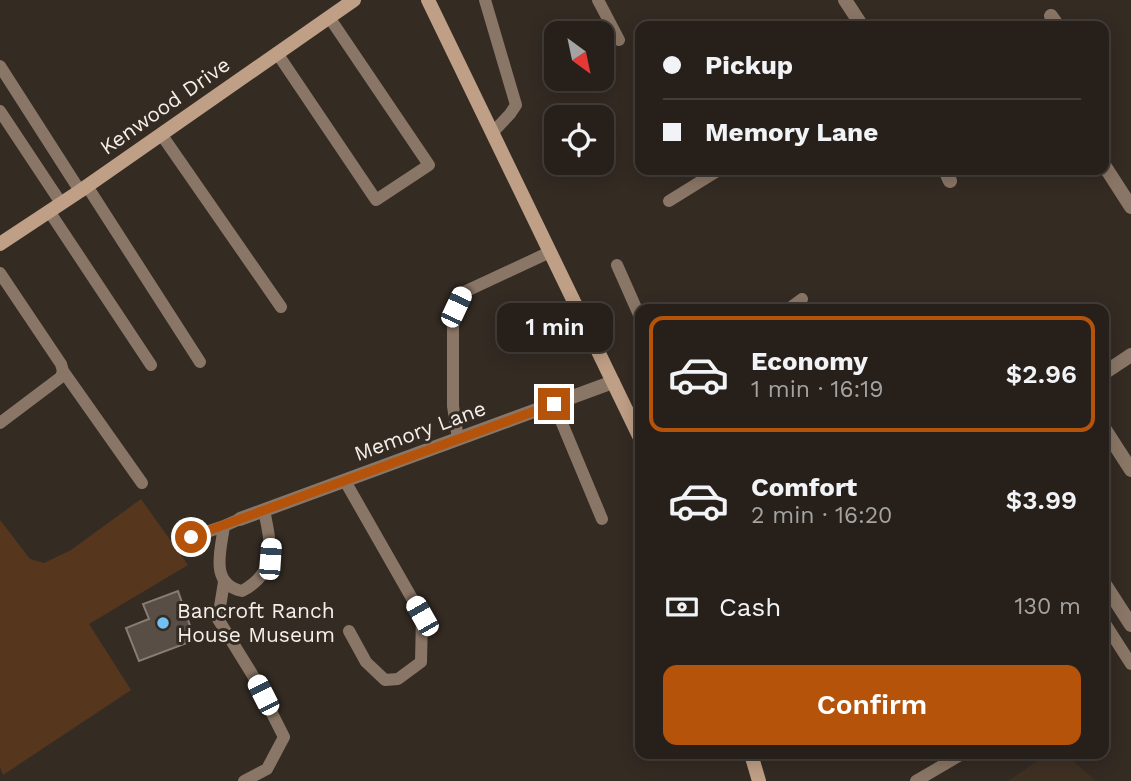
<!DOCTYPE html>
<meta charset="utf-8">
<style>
:root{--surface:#27201a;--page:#2f2823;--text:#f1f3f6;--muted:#a4a3a2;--line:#433e39;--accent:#b45309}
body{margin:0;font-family:"Work Sans",sans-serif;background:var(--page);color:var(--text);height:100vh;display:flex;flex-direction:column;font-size:26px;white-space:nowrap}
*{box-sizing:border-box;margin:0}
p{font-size:23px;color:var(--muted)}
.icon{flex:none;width:38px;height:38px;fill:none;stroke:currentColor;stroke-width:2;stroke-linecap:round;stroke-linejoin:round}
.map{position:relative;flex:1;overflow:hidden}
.panel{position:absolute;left:635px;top:304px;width:474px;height:455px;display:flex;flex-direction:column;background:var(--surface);border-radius:14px;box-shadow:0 4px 18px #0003,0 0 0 2px var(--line)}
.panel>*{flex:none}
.hud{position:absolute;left:635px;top:21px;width:474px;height:154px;border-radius:14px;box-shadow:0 4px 18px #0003,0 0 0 2px var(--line);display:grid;align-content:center;height:154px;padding:0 28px;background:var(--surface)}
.needle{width:46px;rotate:147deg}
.controls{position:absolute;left:544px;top:21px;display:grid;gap:14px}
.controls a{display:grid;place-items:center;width:70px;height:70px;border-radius:14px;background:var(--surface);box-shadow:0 4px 18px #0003,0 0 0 2px var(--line);font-size:35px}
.end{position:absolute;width:32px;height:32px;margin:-16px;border:9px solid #b45309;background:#fff;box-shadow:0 0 0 4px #fff}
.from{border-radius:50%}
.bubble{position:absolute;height:49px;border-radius:14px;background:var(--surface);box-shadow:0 4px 18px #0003,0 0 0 2px var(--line);font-size:23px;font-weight:600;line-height:49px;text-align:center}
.car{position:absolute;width:21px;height:42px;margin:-21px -10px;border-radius:9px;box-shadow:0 0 5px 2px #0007;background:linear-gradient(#fff 24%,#345 0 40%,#fff 0 76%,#345 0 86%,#fff 0)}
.hud b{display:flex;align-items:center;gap:24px;height:66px;font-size:26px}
.hud b+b{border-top:2px solid var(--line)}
.hud i{width:18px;height:18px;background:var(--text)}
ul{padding:12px 0 0;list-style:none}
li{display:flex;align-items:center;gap:21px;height:116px;margin:0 14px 10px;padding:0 14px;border:4px solid transparent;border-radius:14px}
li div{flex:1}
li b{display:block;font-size:26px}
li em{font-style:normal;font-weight:600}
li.on{border-color:var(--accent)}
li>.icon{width:63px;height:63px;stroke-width:1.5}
.pay{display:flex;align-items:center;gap:18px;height:77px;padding:0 28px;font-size:26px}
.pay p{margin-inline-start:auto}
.primary-button{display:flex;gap:14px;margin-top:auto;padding:14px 28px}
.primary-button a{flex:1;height:80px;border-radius:14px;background:var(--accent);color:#fff;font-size:28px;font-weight:600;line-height:80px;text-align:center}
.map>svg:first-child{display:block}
.built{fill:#3f3024}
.green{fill:#56371e}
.building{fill:#594e46;stroke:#887c74;stroke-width:2}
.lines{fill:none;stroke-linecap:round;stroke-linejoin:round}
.lane{stroke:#8a7666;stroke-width:12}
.street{stroke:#8a7666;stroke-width:14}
.secondary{stroke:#bf9f86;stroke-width:14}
.route{stroke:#b45309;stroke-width:9}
.poi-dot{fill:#71c1f5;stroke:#342b23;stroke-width:2.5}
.labels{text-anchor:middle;stroke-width:6;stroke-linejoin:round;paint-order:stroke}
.street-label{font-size:21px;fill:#f5efea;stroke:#342b23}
.poi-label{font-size:21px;fill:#f5efea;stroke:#342b23;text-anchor:start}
</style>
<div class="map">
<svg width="1131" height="781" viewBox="0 0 1131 781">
<rect width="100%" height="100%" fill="#342b23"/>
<!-- built -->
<path class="built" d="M 1047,754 L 1066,754 L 1096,781 L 1008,781 Z"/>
<!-- green -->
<path class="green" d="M 141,499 L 188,565 L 89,624 L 131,690 L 3,775 L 0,767 L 0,520 L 30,559 L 44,563 L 71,550 Z"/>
<!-- building -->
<path class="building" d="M 178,591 L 195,640 L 139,661 L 126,628 L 149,619 L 143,604 Z"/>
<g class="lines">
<!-- lane -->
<path class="lane" d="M 485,0 L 516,105 L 510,114 L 493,132
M 598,0 L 619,40
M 277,53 L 376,200 L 429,165 L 329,17
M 0,66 L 80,191
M 0,111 L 61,203
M 161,134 L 281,307
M 87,186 L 200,362
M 669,201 L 719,170
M 49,211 L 151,365
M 617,265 L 640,317
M 0,273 L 61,364 L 63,371 L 61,377 L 0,423
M 787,310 L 802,299
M 63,371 L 142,483
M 554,404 L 602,519
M 458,439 L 453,406 L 453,327 L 456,307 L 462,293 L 550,252
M 345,481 L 422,616 L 421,662 L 398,679 L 385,680 L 366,662 L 349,631
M 240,519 L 224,526 C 221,550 209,584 242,591 C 278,572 271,544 264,510
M 192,537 L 224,526
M 224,582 L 218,619 L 252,674 L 284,737 L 267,769 L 244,781
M 1104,622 L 1131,664
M 916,781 L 962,754"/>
<!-- street -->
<path class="street" d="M 845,0 L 862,26
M 1051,16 L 1058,26
M 1104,165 L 1131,207
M 945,170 L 950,181
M 1104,373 L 1131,355
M 1104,428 L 1131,470
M 240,519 L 613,382
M 1104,583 L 1131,625"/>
<!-- secondary -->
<path class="secondary" d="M 428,0 L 640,438
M 0,244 L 80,191 L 354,0
M 751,754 L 759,781"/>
</g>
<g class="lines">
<!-- route -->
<path class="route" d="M 191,537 L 554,404"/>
</g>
<!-- markers -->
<circle class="poi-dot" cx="163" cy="623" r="7"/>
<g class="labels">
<!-- street labels -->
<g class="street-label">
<text transform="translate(165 106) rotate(-35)" y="7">Kenwood Drive</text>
<text transform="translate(420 431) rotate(-20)" y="7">Memory Lane</text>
</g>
<!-- poi labels -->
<g class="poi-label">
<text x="177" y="618">Bancroft Ranch<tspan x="177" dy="24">House Museum</tspan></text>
</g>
</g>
</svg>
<div class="controls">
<a><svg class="needle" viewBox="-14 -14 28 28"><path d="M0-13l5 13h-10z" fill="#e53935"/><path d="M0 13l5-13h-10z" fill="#a4a3a2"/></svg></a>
<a><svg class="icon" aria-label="locate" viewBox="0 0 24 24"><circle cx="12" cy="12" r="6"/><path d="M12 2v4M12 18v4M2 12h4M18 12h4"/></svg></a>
</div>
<i class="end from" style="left:191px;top:537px"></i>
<i class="end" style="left:554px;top:404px"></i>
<div class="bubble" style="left:497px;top:303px;width:116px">1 min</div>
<i class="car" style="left:456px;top:307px;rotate:25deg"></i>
<i class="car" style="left:270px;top:559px;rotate:4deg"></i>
<i class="car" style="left:422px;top:616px;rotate:330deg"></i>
<i class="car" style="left:263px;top:695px;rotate:333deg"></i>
<div class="hud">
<b><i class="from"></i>Pickup</b>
<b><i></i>Memory Lane</b>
</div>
<section class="panel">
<ul>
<li class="on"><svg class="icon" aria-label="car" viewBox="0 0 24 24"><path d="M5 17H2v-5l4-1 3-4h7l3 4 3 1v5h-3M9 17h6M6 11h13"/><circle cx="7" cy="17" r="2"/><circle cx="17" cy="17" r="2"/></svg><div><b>Economy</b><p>1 min · 16:19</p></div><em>$2.96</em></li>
<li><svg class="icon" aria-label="car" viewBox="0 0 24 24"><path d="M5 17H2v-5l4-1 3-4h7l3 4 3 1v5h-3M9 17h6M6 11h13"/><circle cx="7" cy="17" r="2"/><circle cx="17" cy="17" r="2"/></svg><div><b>Comfort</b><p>2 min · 16:20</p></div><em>$3.99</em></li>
</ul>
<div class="pay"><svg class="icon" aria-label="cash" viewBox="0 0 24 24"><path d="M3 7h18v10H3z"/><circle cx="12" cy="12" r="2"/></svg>Cash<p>130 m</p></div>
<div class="primary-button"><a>Confirm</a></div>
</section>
</div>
